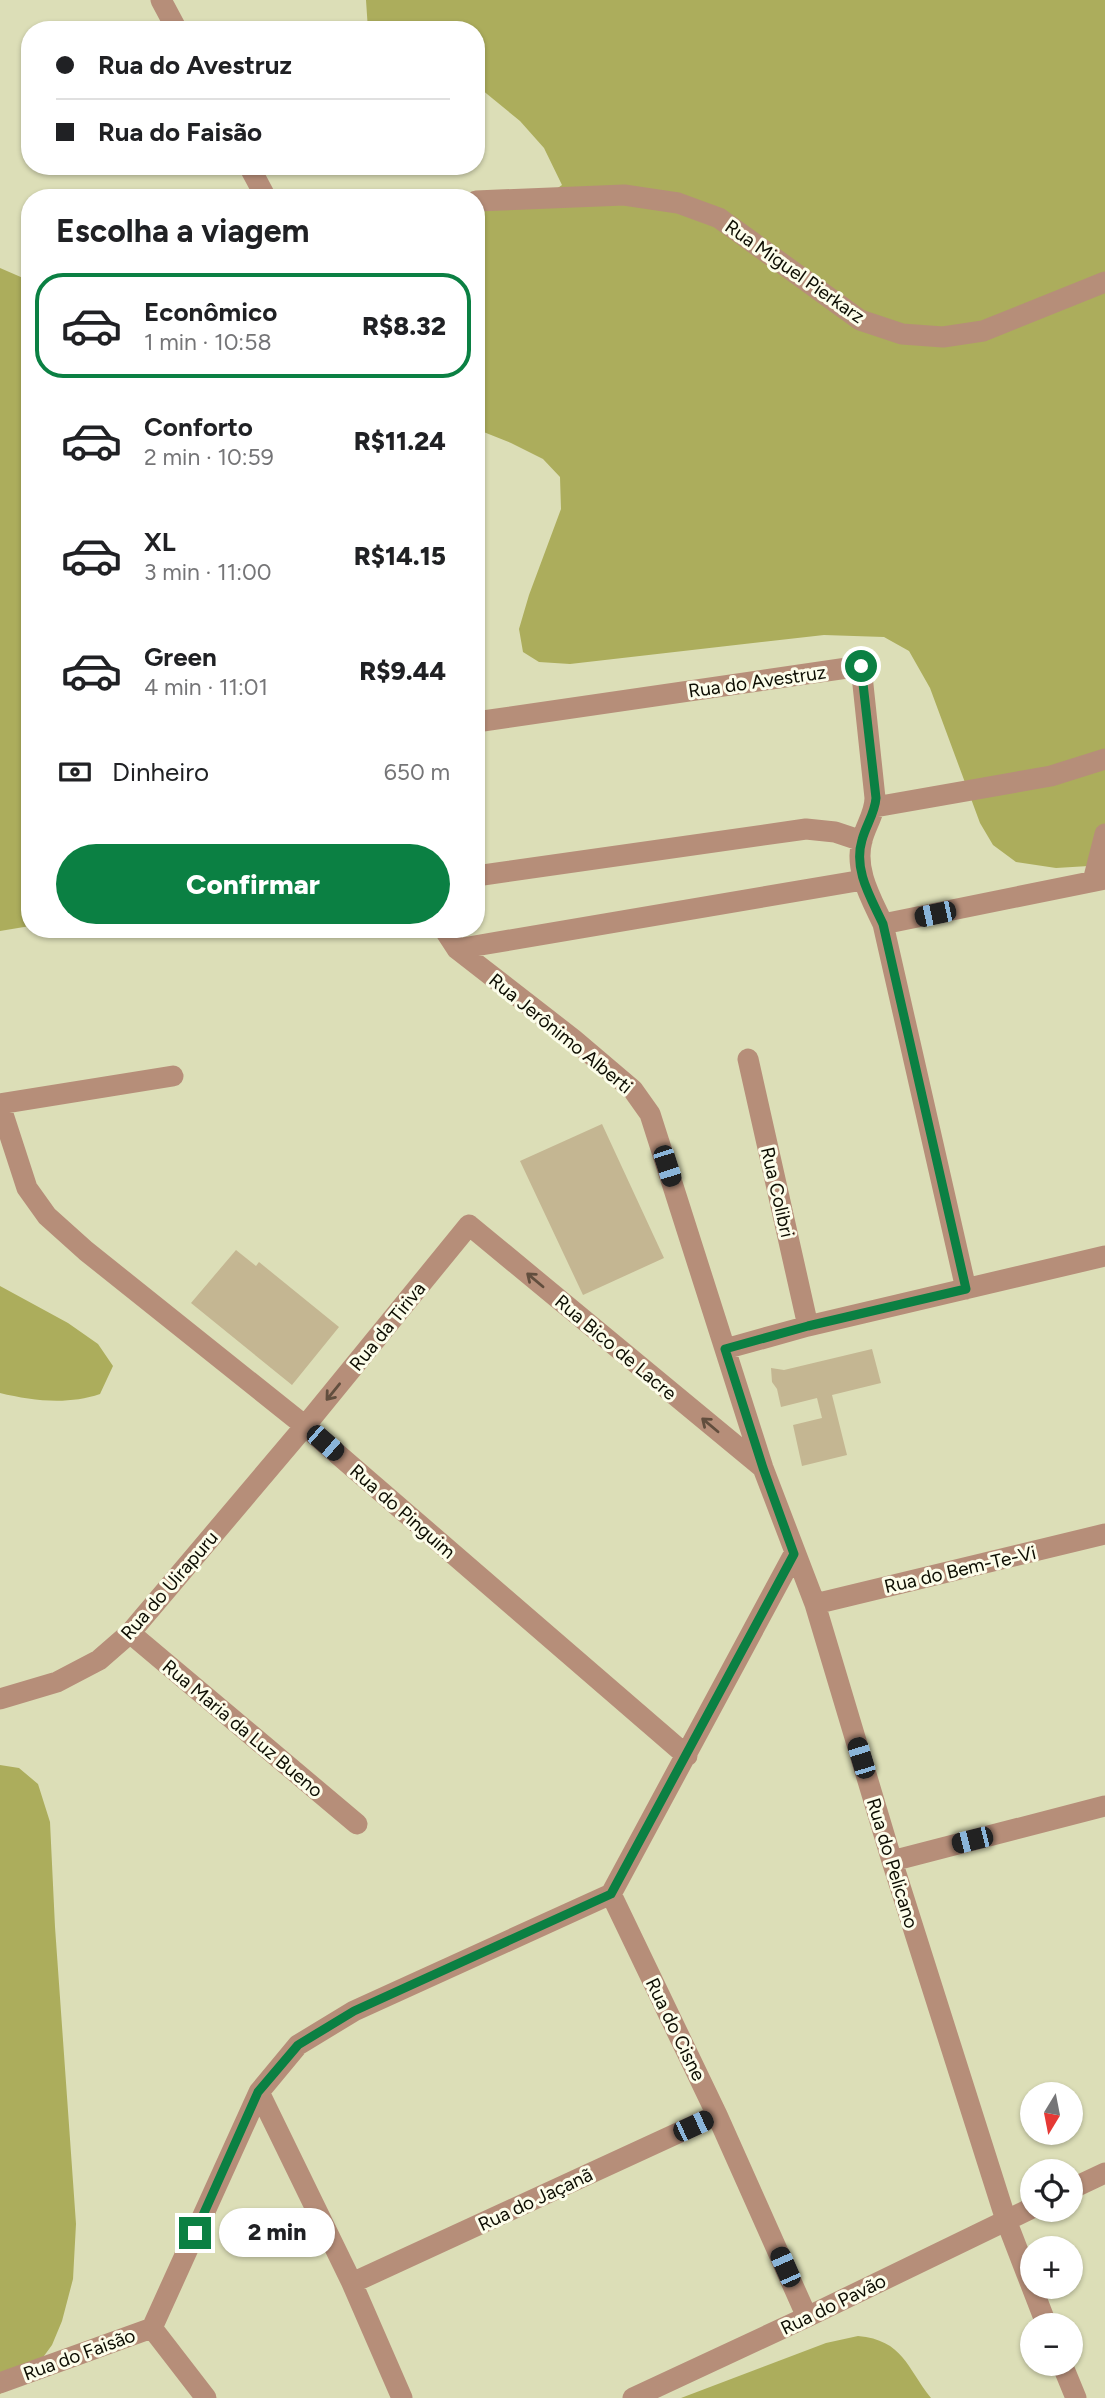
<!DOCTYPE html>
<html lang="pt">
<meta charset="utf-8">
<style>
:root{--surface:#fff;--page:#f6f6f6;--text:#202124;--muted:#757577;--line:#e0e0e0;--accent:#0b8043}
body{margin:0;font-family:Figtree,sans-serif;background:var(--page);color:var(--text);height:100vh;display:flex;flex-direction:column;font-size:26px;white-space:nowrap}
*{box-sizing:border-box;margin:0}
p{font-size:23px;color:var(--muted)}
.icon{flex:none;width:38px;height:38px;fill:none;stroke:currentColor;stroke-width:2;stroke-linecap:round;stroke-linejoin:round}
.map{position:relative;flex:1;overflow:hidden}
.drawer{position:absolute;left:21px;top:189px;width:464px;height:749px;display:flex;flex-direction:column;background:var(--surface);border-radius:28px;box-shadow:0 2px 5px #0004}
.drawer>*{flex:none}
.guide{position:absolute;left:21px;top:21px;width:464px;height:154px;border-radius:28px;box-shadow:0 2px 5px #0004;display:grid;align-content:center;height:154px;padding:0 35px;background:var(--surface)}
.needle{width:46px;rotate:190deg}
.tools{position:absolute;left:1020px;top:2082px;display:grid;gap:14px}
.tools a{display:grid;place-items:center;width:63px;height:63px;border-radius:50%;background:var(--surface);box-shadow:0 2px 5px #0004;font-size:35px}
.end{position:absolute;width:32px;height:32px;margin:-16px;border:9px solid #0b8043;background:#fff;box-shadow:0 0 0 4px #fff}
.from{border-radius:50%}
.bubble{position:absolute;height:49px;border-radius:24px;background:var(--surface);box-shadow:0 2px 5px #0004;font-size:23px;font-weight:800;line-height:49px;text-align:center}
.car{position:absolute;width:21px;height:42px;margin:-21px -10px;border-radius:9px;box-shadow:0 0 5px 2px #0007;background:linear-gradient(#222 24%,#8ab4d8 0 40%,#222 0 76%,#8ab4d8 0 86%,#222 0)}
.guide b{display:flex;align-items:center;gap:24px;height:66px;font-size:26px}
.guide b+b{border-top:2px solid var(--line)}
.guide i{width:18px;height:18px;background:var(--text)}
ul{padding:0;list-style:none}
li{display:flex;align-items:center;gap:21px;height:105px;margin:0 14px 10px;padding:0 21px;border:4px solid transparent;border-radius:28px}
li div{flex:1}
li b{display:block;font-size:26px}
li em{font-style:normal;font-weight:800}
li.current{border-color:var(--accent)}
li>.icon{width:63px;height:63px;stroke-width:1.5}
h2{padding:0 35px;font-size:32px;line-height:84px}
.pay{display:flex;align-items:center;gap:18px;height:77px;padding:0 35px;font-size:26px}
.pay p{margin-inline-start:auto}
.button{display:flex;gap:14px;margin-top:auto;padding:14px 35px}
.button a{flex:1;height:80px;border-radius:42px;background:var(--accent);color:#fff;font-size:28px;font-weight:800;line-height:80px;text-align:center}
.map>svg:first-child{display:block}
.green{fill:#acad5c}
.building{fill:#c4b692}
.lines{fill:none;stroke-linecap:round;stroke-linejoin:round}
.minor{stroke:#b68e79;stroke-width:21}
.oneway{stroke:#624e3e}
.route{stroke:#0b8043;stroke-width:9}
.labels{text-anchor:middle;stroke-width:6;stroke-linejoin:round;paint-order:stroke}
.street-label{font-size:19px;fill:#0d0d02;stroke:#fcfdea}
</style>
<div class="map">
<svg width="1105" height="2398" viewBox="0 0 1105 2398">
<rect width="100%" height="100%" fill="#dcdeb7"/>
<!-- green -->
<path class="green" d="M 366,0 L 1105,0 L 1105,865 L 1056,868 L 1016,862 L 993,845 L 980,823 L 930,688 L 909,651 L 884,637 L 824,635 L 570,664 L 539,662 L 523,652 L 519,629 L 529,595 L 561,509 L 560,477 L 543,459 L 511,443 L 476,429 L 476,198 L 545,197 L 562,185 L 544,148 L 520,121 L 476,85 L 476,30 L 368,30 Z
M 0,268 L 30,281 L 30,926 L 0,931 Z
M 0,1286 L 68,1323 L 98,1344 L 113,1366 L 100,1394 C 68,1405 33,1401 0,1393 Z
M 0,1765 L 19,1768 L 38,1784 L 50,1822 L 55,1927 L 76,2224 L 73,2279 L 62,2321 L 52,2345 L 33,2371 L 0,2394 Z
M 858,2336 C 903,2340 907,2368 931,2398 L 681,2398 L 826,2343 Z"/>
<!-- building -->
<path class="building" d="M 602,1124 L 664,1258 L 583,1295 L 520,1161 Z
M 236,1250 L 256,1266 L 259,1262 L 339,1327 L 292,1385 L 191,1303 Z
M 872,1349 L 881,1383 L 832,1395 L 847,1455 L 802,1466 L 793,1425 L 822,1418 L 817,1398 L 781,1407 L 777,1389 L 772,1382 L 771,1368 L 784,1370 Z"/>
<g class="lines">
<!-- minor -->
<path class="minor" d="M 161,0 L 177,30
M 249,166 L 266,198
M 476,201 L 624,195 L 678,203 L 719,218 L 860,320 L 902,334 L 943,337 L 983,331 L 1105,282
M 476,722 L 861,666 L 875,798 C 875,813 866,825 862,840 C 854,870 871,898 883,924 L 966,1289
M 875,807 L 1051,776 L 1105,759
M 476,876 L 806,829 L 835,832 L 862,841
M 1093,881 L 1105,834
M 883,924 L 1105,879
M 444,929 L 457,949 L 573,1039 L 633,1090 L 650,1114 L 763,1468 L 815,1604 L 892,1861 L 1006,2220 L 1047,2326
M 457,949 L 863,880
M 748,1059 L 808,1326
M 0,1104 L 173,1076
M 0,1105 L 27,1188 L 47,1216 L 86,1251 L 305,1426 L 687,1756
M 725,1349 L 808,1326 L 1105,1256
M 815,1604 L 1105,1534
M 130,1633 L 357,1824
M 0,1699 L 57,1682 L 99,1660 L 130,1633 L 305,1426 L 469,1225 L 763,1468
M 892,1861 L 1105,1806
M 611,1894 L 717,2115 L 807,2317
M 259,2092 L 352,2283 L 402,2398
M 1071,2189 L 1105,2173
M 352,2283 L 717,2115
M 152,2328 L 206,2398
M 1062,2364 L 1076,2398
M 0,2383 L 152,2328 L 259,2092 L 298,2045 L 354,2011 L 611,1894 L 794,1554
M 633,2398 L 807,2317 L 1032,2208"/>
</g>
<!-- one-way arrows -->
<defs><path id="oneway-shaft" d="M-6 0H5M1.5-3L5.5 0L1.5 3" fill="none" stroke-width="1.6" stroke-linecap="round" stroke-linejoin="round" transform="scale(1.75)"/></defs>
<g class="oneway">
<use href="#oneway-shaft" transform="translate(535 1280) rotate(-140)"/>
<use href="#oneway-shaft" transform="translate(333 1392) rotate(129)"/>
<use href="#oneway-shaft" transform="translate(710 1425) rotate(-140)"/>
</g>
<g class="lines">
<!-- route -->
<path class="route" d="M 195,2233 L 258,2092 L 298,2045 L 354,2011 L 611,1894 L 794,1554 L 763,1468 L 725,1349 L 808,1326 L 966,1289 L 883,924 C 871,898 853,870 862,840 C 866,825 875,813 876,798 L 861,666"/>
</g>
<g class="labels">
<!-- street labels -->
<g class="street-label">
<text transform="translate(795 271) rotate(35)" y="7">Rua Miguel Pierkarz</text>
<text transform="translate(757 681) rotate(-8)" y="7">Rua do Avestruz</text>
<text transform="translate(561 1033) rotate(39)" y="7">Rua Jerônimo Alberti</text>
<text transform="translate(778 1192) rotate(77)" y="7">Rua Colibri</text>
<text transform="translate(387 1326) rotate(-51)" y="7">Rua da Tiriva</text>
<text transform="translate(616 1347) rotate(40)" y="7">Rua Bico de Lacre</text>
<text transform="translate(403 1511) rotate(41)" y="7">Rua do Pinguim</text>
<text transform="translate(960 1569) rotate(-13)" y="7">Rua do Bem-Te-Vi</text>
<text transform="translate(169 1585) rotate(-49)" y="7">Rua do Uirapuru</text>
<text transform="translate(243 1728) rotate(40)" y="7">Rua Maria da Luz Bueno</text>
<text transform="translate(893 1863) rotate(73)" y="7">Rua do Pelicano</text>
<text transform="translate(676 2029) rotate(64)" y="7">Rua do Cisne</text>
<text transform="translate(535 2199) rotate(-25)" y="7">Rua do Jaçanã</text>
<text transform="translate(833 2304) rotate(-26)" y="7">Rua do Pavão</text>
<text transform="translate(79 2354) rotate(-20)" y="7">Rua do Faisão</text>
</g>
</g>
</svg>
<div class="tools">
<a><svg class="needle" viewBox="-14 -14 28 28"><path d="M0-13l5 13h-10z" fill="#e53935"/><path d="M0 13l5-13h-10z" fill="#757577"/></svg></a>
<a><svg class="icon" aria-label="locate" viewBox="0 0 24 24"><circle cx="12" cy="12" r="6"/><path d="M12 2v4M12 18v4M2 12h4M18 12h4"/></svg></a>
<a>+</a>
<a>−</a>
</div>
<i class="end from" style="left:861px;top:666px"></i>
<i class="end" style="left:195px;top:2233px"></i>
<div class="bubble" style="left:219px;top:2208px;width:116px">2 min</div>
<i class="car" style="left:935px;top:914px;rotate:258deg"></i>
<i class="car" style="left:667px;top:1166px;rotate:162deg"></i>
<i class="car" style="left:325px;top:1443px;rotate:131deg"></i>
<i class="car" style="left:861px;top:1758px;rotate:343deg"></i>
<i class="car" style="left:972px;top:1840px;rotate:256deg"></i>
<i class="car" style="left:693px;top:2126px;rotate:65deg"></i>
<i class="car" style="left:785px;top:2267px;rotate:336deg"></i>
<div class="guide">
<b><i class="from"></i>Rua do Avestruz</b>
<b><i></i>Rua do Faisão</b>
</div>
<section class="drawer">
<h2>Escolha a viagem</h2>
<ul>
<li class="current"><svg class="icon" aria-label="car" viewBox="0 0 24 24"><path d="M5 17H2v-5l4-1 3-4h7l3 4 3 1v5h-3M9 17h6M6 11h13"/><circle cx="7" cy="17" r="2"/><circle cx="17" cy="17" r="2"/></svg><div><b>Econômico</b><p>1 min · 10:58</p></div><em>R$8.32</em></li>
<li><svg class="icon" aria-label="car" viewBox="0 0 24 24"><path d="M5 17H2v-5l4-1 3-4h7l3 4 3 1v5h-3M9 17h6M6 11h13"/><circle cx="7" cy="17" r="2"/><circle cx="17" cy="17" r="2"/></svg><div><b>Conforto</b><p>2 min · 10:59</p></div><em>R$11.24</em></li>
<li><svg class="icon" aria-label="car" viewBox="0 0 24 24"><path d="M5 17H2v-5l4-1 3-4h7l3 4 3 1v5h-3M9 17h6M6 11h13"/><circle cx="7" cy="17" r="2"/><circle cx="17" cy="17" r="2"/></svg><div><b>XL</b><p>3 min · 11:00</p></div><em>R$14.15</em></li>
<li><svg class="icon" aria-label="car" viewBox="0 0 24 24"><path d="M5 17H2v-5l4-1 3-4h7l3 4 3 1v5h-3M9 17h6M6 11h13"/><circle cx="7" cy="17" r="2"/><circle cx="17" cy="17" r="2"/></svg><div><b>Green</b><p>4 min · 11:01</p></div><em>R$9.44</em></li>
</ul>
<div class="pay"><svg class="icon" aria-label="cash" viewBox="0 0 24 24"><path d="M3 7h18v10H3z"/><circle cx="12" cy="12" r="2"/></svg>Dinheiro<p>650 m</p></div>
<div class="button"><a>Confirmar</a></div>
</section>
</div>
